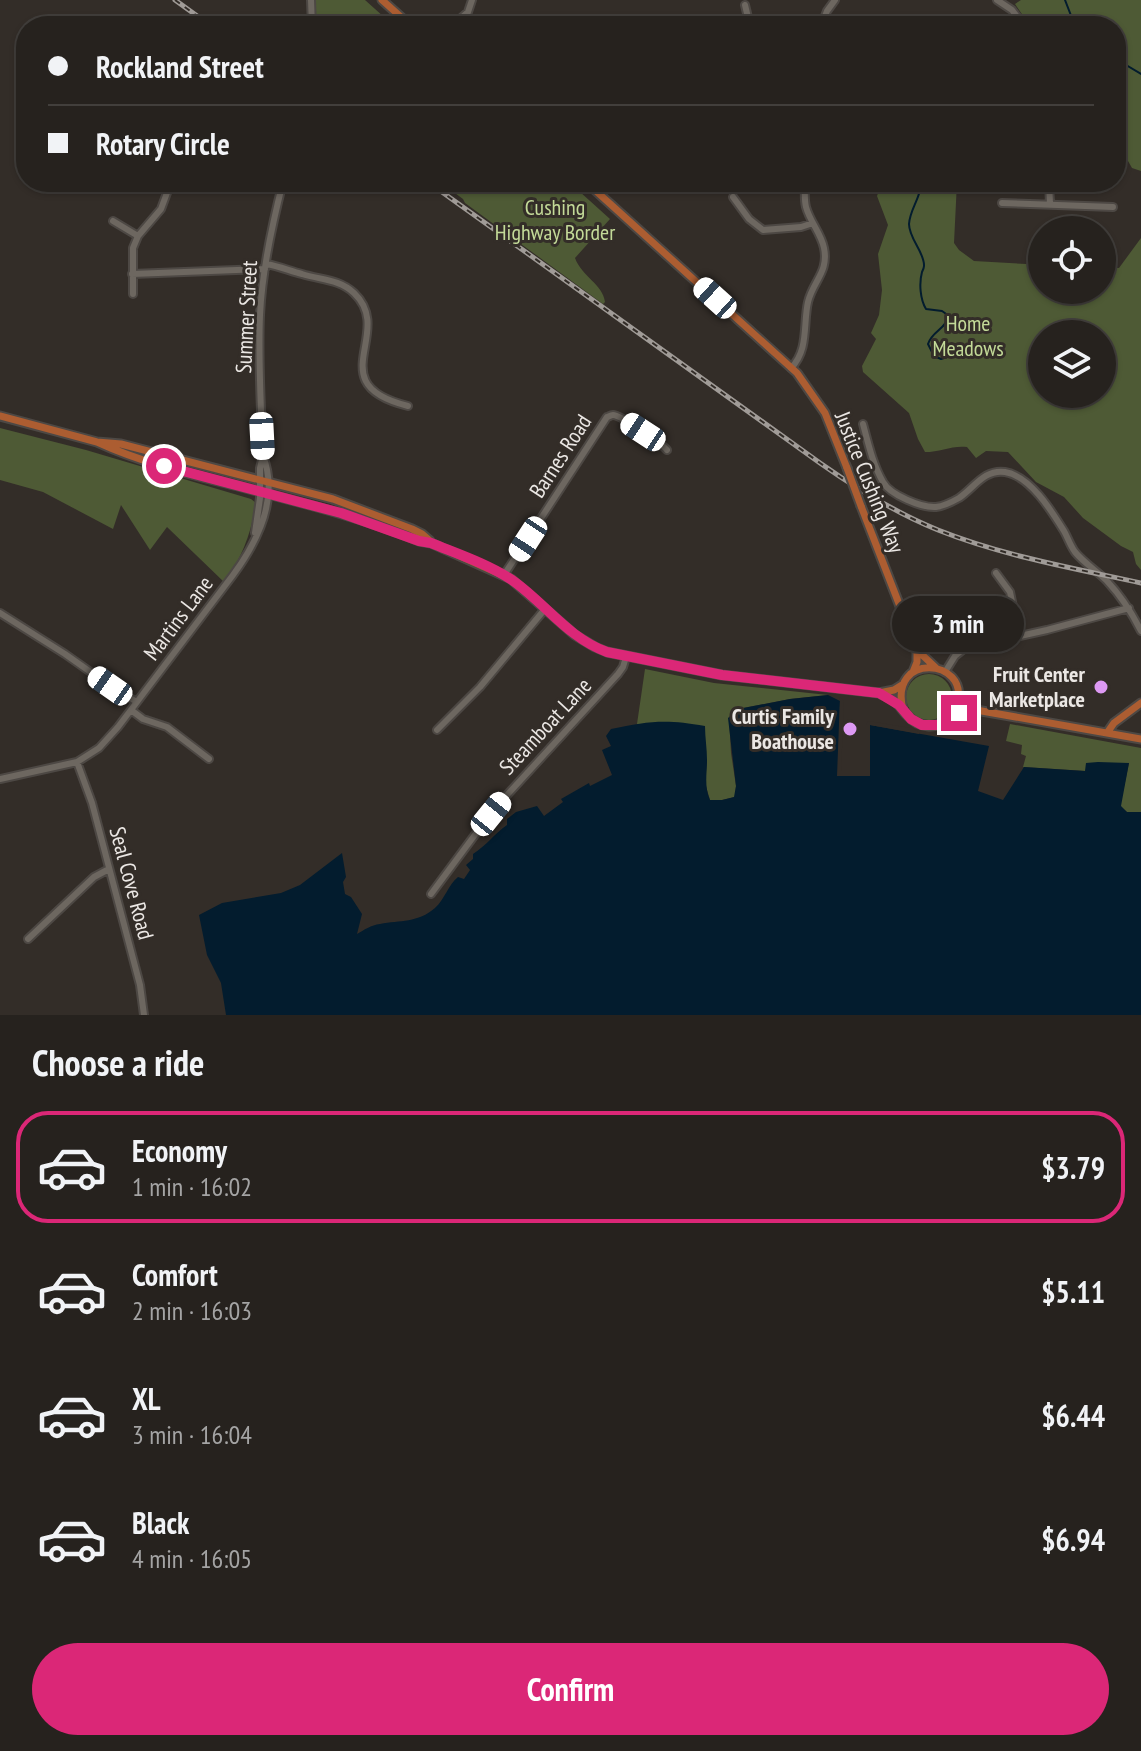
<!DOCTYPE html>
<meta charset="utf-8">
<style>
:root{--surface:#26221e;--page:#2e2a27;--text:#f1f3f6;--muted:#a4a4a4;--line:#423f3c;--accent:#db2777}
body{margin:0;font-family:"PT Sans Narrow",sans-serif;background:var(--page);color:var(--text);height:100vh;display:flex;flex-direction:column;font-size:30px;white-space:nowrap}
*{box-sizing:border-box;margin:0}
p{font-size:26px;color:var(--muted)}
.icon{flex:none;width:44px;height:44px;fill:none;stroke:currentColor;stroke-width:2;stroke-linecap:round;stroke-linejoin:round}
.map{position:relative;height:1015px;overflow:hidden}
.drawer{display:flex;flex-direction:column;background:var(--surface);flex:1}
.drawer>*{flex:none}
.hud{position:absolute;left:16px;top:16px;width:1110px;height:176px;border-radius:32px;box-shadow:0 2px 6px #0004,0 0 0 2px var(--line);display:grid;align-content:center;height:176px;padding:0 32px;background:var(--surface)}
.fabs{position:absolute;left:1028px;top:216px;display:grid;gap:16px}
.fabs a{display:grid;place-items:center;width:88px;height:88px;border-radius:50%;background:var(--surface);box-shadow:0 2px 6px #0004,0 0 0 2px var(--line);font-size:40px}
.end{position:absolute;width:36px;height:36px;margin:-18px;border:10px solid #db2777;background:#fff;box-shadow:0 0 0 4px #fff}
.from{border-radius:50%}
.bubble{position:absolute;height:56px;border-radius:28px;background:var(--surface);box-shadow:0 2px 6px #0004,0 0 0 2px var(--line);font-size:26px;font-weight:800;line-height:56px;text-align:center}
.car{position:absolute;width:24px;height:48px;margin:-24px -12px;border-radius:10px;box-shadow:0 0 6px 2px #0007;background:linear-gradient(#fff 24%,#345 0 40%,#fff 0 76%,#345 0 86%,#fff 0)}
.hud b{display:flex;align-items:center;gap:28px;height:76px;font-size:30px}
.hud b+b{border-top:2px solid var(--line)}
.hud i{width:20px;height:20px;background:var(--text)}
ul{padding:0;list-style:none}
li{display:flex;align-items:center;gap:24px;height:112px;margin:0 16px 12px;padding:0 16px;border:4px solid transparent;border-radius:32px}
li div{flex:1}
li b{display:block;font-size:30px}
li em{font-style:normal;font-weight:800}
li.on{border-color:var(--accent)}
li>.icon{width:72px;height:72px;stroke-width:1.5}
h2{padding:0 32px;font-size:36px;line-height:96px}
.cta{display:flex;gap:16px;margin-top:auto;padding:16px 32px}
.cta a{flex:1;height:92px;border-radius:48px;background:var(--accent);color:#fff;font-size:32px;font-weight:800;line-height:92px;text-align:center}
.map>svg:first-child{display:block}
.green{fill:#4e5a35;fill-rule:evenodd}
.water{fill:#031c2e}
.pier{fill:#332d28}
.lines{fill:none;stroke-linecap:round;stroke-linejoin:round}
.stream{stroke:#031c2e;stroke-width:2}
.minor-casing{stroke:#4d4844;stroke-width:10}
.major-casing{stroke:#4d4844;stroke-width:11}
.minor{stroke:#6d6760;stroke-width:6}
.major{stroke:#ac5d31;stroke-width:7}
.rail-casing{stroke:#a09b97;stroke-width:5}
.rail{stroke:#332d28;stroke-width:2;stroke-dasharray:6;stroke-linecap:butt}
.major-bridge-casing{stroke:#4d4844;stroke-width:11;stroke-linecap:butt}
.major-bridge{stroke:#ac5d31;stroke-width:7}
.route{stroke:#db2777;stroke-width:10}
.poi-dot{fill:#dd99f3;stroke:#332d28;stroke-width:3}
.labels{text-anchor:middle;stroke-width:6;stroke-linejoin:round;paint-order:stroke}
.park-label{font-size:22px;fill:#c3da98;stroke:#332d28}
.street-label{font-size:22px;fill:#ebe7e4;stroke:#332d28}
.poi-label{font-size:22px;font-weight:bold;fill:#ebe7e4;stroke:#332d28;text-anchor:end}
</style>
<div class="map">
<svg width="1141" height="1015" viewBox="0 0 1141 1015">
<rect width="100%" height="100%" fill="#332d28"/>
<!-- green -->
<path class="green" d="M 315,0 L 365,0 L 394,26 L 317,26 Z
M 1021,0 L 1141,0 L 1141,171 L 1132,168 L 1128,161 L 1125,149 L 1116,139 L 1116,26 L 1030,26 L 1015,4 Z
M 440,182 L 569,182 L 610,219 L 575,258 C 582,277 603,284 605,302 L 603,304 L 465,203 L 463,199 Z
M 882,182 L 957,182 L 954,243 L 959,250 L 974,261 L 1026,264 L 1037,258 L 1042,258 L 1042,290 L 1102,290 L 1102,267 L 1119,268 L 1141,238 L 1141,570 L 1136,564 L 1133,552 L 1121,546 L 1083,518 L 1064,497 L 1036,482 L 1008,452 L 986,451 L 976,458 L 967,447 C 953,445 940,452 925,452 L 918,439 L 909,413 L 863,372 L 862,366 L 876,339 L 871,333 L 879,315 L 882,290 L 878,254 L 888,225 L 877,196 ZM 1042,334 L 1102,334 L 1102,394 L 1042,394 Z
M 0,428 L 86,450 L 251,499 L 256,503 C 251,534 242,558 224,582 L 167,527 L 150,550 L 121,505 L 113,529 L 43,492 L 0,480 Z
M 645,669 L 714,683 L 828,695 L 790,699 L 738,709 L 729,718 L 731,753 L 736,786 L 735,797 L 722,800 L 710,800 L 705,783 L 707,760 L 637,724 Z
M906 697a23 23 0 1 1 46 0a23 23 0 1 1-46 0Z
M 1010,724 L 1141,748 L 1141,812 L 1127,812 L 1120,806 L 1129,763 L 1085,771 L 1023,767 L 1026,756 L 1021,754 L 1022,745 L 1006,741 Z"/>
<!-- water -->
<path class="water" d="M 828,695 L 840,701 L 838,776 L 870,776 L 870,725 L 989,746 L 978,791 L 1003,800 L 1024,767 L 1085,771 L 1086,763 L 1098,762 L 1129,763 L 1121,806 L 1127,812 L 1141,812 L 1141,1015 L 226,1015 L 221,983 L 207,955 L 199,915 L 222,903 L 281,893 L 300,885 L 342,853 L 346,877 L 343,882 L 345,894 L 351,897 L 362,914 L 357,934 C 364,930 371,925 380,924 C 400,920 418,923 435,908 C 445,899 448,885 458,877 L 464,879 L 470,870 L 466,865 L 473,859 L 473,854 C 486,846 494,834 507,825 L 507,819 L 516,812 L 537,806 L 544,816 L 563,802 L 561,799 L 589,783 L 590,786 L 612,775 L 602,750 L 611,746 L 606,736 L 611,729 C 648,721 667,719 705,726 C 705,737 707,749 707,760 C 707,774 704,786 710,800 L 722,800 L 734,797 L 736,786 L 728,718 L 738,709 L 790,699 Z"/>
<!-- pier -->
<path class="pier" d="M 840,697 L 844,701 L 841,772 L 866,772 L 866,725 L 868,721 L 911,728 L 920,732 L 919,734 L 870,725 L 870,776 L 837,776 Z"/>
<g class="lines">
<!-- stream -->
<path class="stream" d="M 1065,0 L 1075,26
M 1116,59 L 1141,74
M 920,182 C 922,197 910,208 909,224 C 909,239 925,253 924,266 C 924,268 923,270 922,272 C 919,283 920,299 926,309 L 942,311 L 949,316 C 946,329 932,331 928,344 L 934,356 L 941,359 L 950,356 L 954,352"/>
<!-- minor casing -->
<g class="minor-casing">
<path id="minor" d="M 311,0 L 312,26
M 997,0 L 1012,10 L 1024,26
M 745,5 L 750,26
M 457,26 L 460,19 L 468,12 L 472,0
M 821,26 L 827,11 L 835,0
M 1049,182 L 1050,204
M 733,197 L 749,219 L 763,230 L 801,227 L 813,223
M 1002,203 L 1113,207
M 113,221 L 138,236
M 266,264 C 279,266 290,271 302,274 C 321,280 339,279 354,293 C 396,333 319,384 408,406
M 132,274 L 265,269
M 133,294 L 133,248 L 138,236 L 161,209 L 171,182
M 791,368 C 809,350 803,324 808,302 C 813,281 829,272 824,248 C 821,233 810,222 806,207 C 804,199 805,190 805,182
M 863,424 C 868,443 873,465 883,482 C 890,495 922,508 936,507 C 944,506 952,502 959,498 C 974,488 984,469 1005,472 C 1030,476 1051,510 1064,531 C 1068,538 1070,545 1075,552 C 1084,563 1097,571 1107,581 C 1121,596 1132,613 1141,631
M 255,533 L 260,498 L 260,468 L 263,456 C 261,409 258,362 260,315 C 262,270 272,225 283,182
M 996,573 L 1010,592 L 1019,636
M 504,575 L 607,417 C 609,417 610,415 613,415 C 621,415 661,443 667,450
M 0,613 L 65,654 L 116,690 L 137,702
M 945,672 L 955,656 L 965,648 L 1047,630 L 1129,608
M 131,710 L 143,719 L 167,727 L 209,759
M 437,730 L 480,687 L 545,609
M 77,762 L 92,803 L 140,985 L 144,1015
M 0,779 L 77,762 L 99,748 L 118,727 L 233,575 C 258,541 279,497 263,456
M 431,894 L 480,828 L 507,795 L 618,674 L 623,667 L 626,657
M 28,939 L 94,877 L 109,869"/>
</g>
<!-- major casing -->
<g class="major-casing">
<path id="major" d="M 382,0 L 411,26
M 586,182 L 797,373 L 825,413 L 847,468
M 0,416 L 97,442 L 121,444 L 333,499 L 412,529 L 422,534 L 430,541
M 97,442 C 138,461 182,472 226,483 C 291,500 356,515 419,541 L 431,543 L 511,579 L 575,635 L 595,647 L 607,652 L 722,675 L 879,693 L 894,690 L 902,685
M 861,506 L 917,650 L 917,662 L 913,672
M 917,650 L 936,668
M 879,693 C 885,696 891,698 895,702 C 901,706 903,712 908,716 C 918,727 936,730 947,719 C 952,715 955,709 957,703 C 970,659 888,651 903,710
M 959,694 L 965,703 L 976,710
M 952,716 L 976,710 L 1141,739
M 1107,733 L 1114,723 L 1141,703"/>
</g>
<!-- minor -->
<use href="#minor" class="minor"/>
<!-- major -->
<use href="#major" class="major"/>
<!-- rail casing -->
<g class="rail-casing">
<path id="rail" d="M 175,0 L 211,26
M 428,182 L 820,463 C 857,489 896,513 938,530 C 1003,556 1073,568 1141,583"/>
</g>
<!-- rail -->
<use href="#rail" class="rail"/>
<!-- major-bridge casing -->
<g class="major-bridge-casing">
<path id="major-bridge" d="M 847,468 L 861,506"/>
</g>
<!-- major-bridge -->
<use href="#major-bridge" class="major-bridge"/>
</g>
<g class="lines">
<!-- route -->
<path class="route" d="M 164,466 L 341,513 L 419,541 L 431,543 C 458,554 488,564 512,580 C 545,603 568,638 607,652 L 722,675 L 879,693 L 899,705 L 911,719 L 922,725 L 938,725 L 959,713"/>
</g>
<!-- markers -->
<g class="poi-dot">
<circle cx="1101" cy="687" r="8"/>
<circle cx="850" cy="729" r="8"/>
</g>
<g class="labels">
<!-- park labels -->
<g class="park-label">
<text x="555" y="215">Cushing<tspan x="555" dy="25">Highway Border</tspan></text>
<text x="968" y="331">Home<tspan x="968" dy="25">Meadows</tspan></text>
</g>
<!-- street labels -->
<g class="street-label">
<text transform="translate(246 317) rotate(-87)" y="8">Summer Street</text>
<text transform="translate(560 456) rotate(-57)" y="8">Barnes Road</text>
<text transform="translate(870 482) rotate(68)" y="8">Justice Cushing Way</text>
<text transform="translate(178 618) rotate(-53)" y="8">Martins Lane</text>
<text transform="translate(545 726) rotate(-47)" y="8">Steamboat Lane</text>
<text transform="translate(132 883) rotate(75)" y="8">Seal Cove Road</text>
</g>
<!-- poi labels -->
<g class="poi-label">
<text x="1085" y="682">Fruit Center<tspan x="1085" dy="25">Marketplace</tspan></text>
<text x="834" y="724">Curtis Family<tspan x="834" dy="25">Boathouse</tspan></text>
</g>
</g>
</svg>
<div class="fabs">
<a><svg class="icon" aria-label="locate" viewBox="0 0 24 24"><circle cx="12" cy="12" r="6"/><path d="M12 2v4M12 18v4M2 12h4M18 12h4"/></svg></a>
<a><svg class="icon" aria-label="layers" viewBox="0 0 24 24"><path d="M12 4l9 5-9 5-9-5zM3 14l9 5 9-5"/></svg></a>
</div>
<i class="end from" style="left:164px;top:466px"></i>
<i class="end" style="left:959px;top:713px"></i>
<div class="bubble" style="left:892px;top:596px;width:132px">3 min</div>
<i class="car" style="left:715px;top:298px;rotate:312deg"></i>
<i class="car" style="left:643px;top:432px;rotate:303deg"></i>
<i class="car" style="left:262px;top:436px;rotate:177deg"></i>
<i class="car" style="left:528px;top:539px;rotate:213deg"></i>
<i class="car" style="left:110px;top:686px;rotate:305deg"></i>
<i class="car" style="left:491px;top:814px;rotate:39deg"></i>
<div class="hud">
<b><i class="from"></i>Rockland Street</b>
<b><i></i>Rotary Circle</b>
</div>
</div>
<section class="drawer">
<h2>Choose a ride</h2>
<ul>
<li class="on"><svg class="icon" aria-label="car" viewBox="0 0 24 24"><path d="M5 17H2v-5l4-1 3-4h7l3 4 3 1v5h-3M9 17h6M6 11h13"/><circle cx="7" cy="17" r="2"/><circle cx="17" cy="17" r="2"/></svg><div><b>Economy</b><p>1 min · 16:02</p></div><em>$3.79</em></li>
<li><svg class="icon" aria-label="car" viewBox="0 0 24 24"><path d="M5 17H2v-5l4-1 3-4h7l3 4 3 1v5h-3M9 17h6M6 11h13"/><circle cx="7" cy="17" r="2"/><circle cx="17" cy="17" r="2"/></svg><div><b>Comfort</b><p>2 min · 16:03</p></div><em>$5.11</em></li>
<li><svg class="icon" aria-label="car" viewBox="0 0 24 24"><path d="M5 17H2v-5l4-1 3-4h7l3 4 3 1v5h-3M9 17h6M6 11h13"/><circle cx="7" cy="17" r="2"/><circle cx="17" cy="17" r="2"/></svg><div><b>XL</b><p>3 min · 16:04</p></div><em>$6.44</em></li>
<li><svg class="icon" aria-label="car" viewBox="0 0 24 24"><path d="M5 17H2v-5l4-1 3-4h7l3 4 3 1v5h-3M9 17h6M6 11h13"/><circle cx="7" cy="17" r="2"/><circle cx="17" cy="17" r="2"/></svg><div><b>Black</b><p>4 min · 16:05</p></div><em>$6.94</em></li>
</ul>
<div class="cta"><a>Confirm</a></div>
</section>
